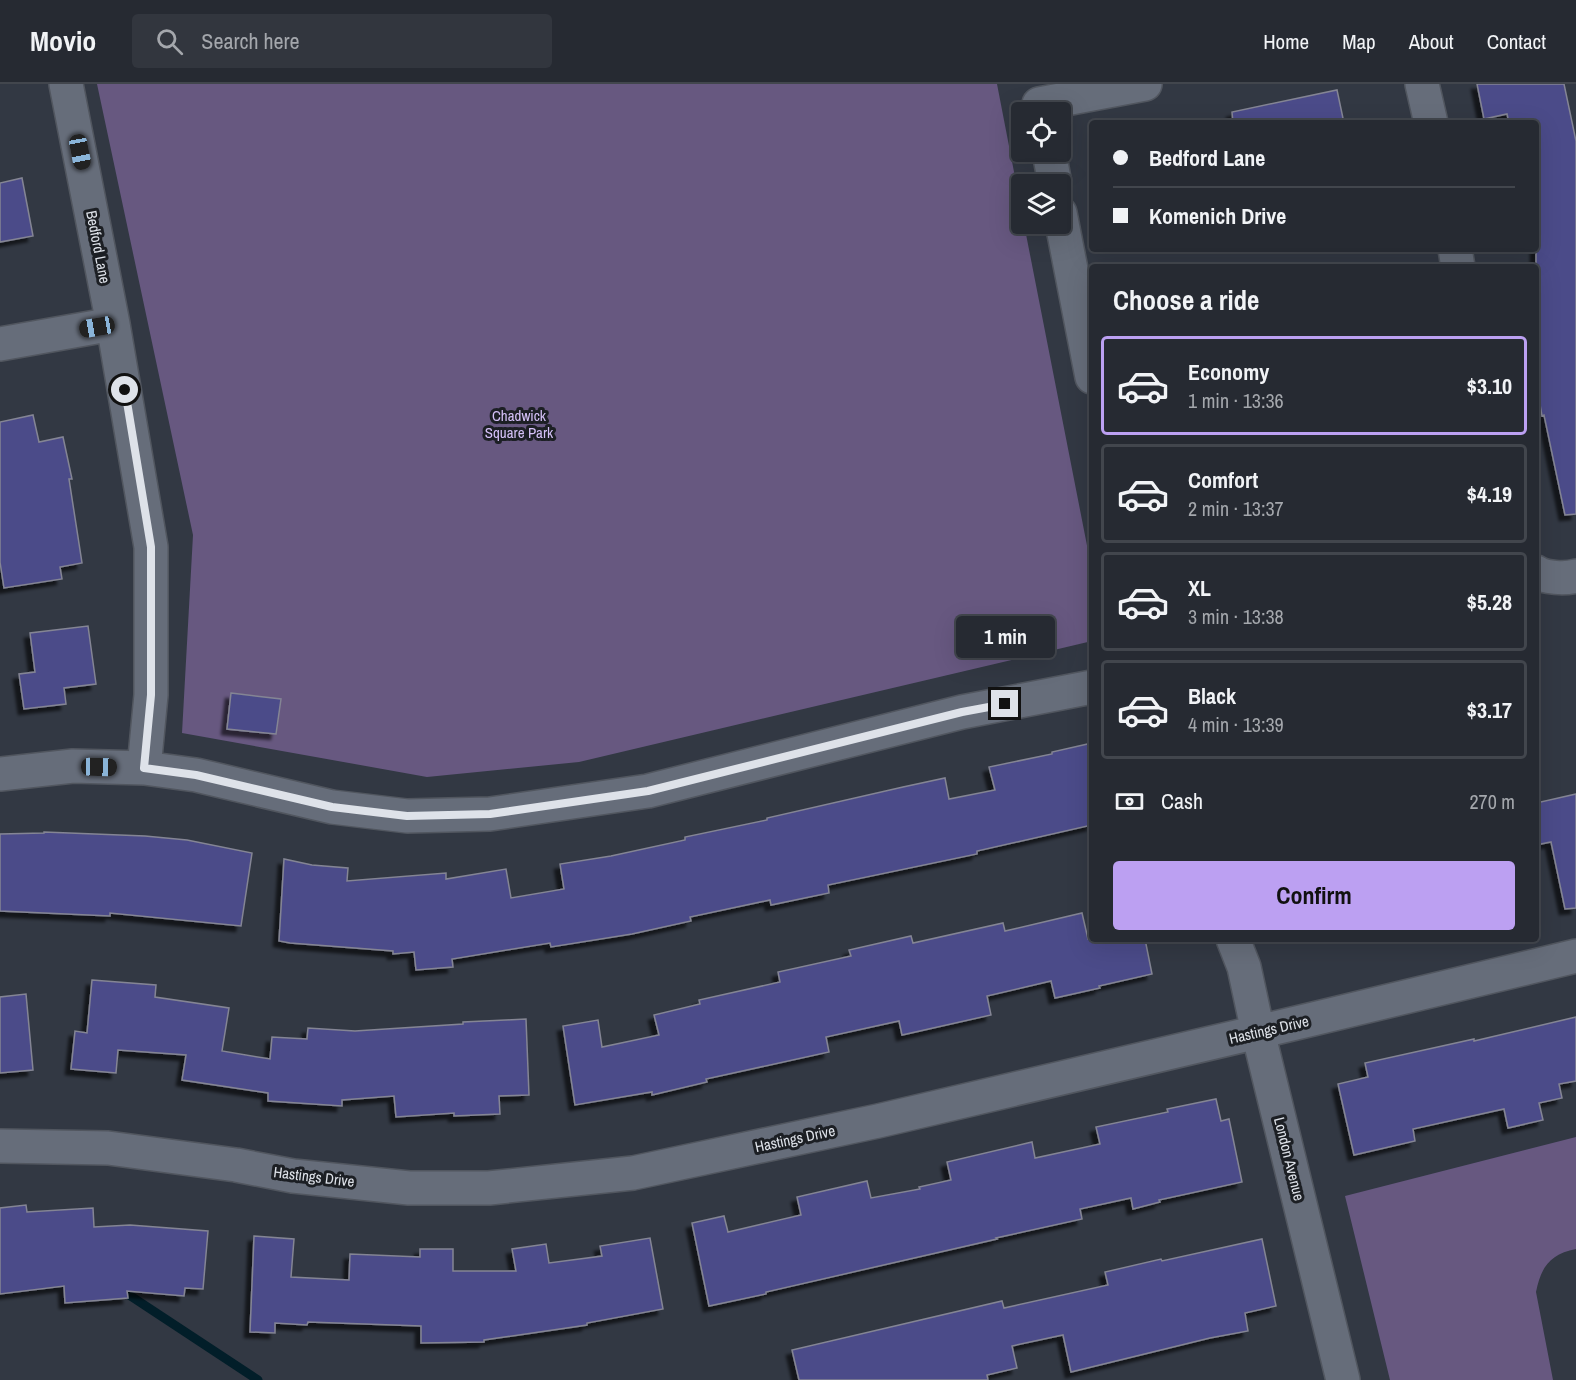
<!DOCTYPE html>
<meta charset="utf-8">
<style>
:root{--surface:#262a32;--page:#32363e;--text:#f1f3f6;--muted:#a4a7ac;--line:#42464d;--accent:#bca0f2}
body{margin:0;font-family:"Archivo Narrow",sans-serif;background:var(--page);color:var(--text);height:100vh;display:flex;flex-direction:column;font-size:22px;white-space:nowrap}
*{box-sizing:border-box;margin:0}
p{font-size:20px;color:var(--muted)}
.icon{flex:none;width:33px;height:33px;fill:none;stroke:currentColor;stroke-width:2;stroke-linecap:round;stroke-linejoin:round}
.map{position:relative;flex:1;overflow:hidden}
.details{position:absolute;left:1089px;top:180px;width:450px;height:678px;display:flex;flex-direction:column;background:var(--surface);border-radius:6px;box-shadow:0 6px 24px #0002,0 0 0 2px var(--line)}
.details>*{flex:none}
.hud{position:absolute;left:1089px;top:36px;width:450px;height:132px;border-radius:6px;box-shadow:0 6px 24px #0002,0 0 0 2px var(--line);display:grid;align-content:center;height:132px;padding:0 24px;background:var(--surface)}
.tools{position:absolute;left:1011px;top:18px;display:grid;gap:12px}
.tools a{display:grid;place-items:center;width:60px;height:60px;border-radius:6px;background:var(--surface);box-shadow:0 6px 24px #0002,0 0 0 2px var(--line);font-size:30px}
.end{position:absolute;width:27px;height:27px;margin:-14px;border:8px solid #dee2e9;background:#111;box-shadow:0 0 0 3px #111}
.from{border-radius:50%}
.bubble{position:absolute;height:42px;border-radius:6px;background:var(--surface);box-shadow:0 6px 24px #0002,0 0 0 2px var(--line);font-size:20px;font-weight:700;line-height:42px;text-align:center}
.car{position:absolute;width:18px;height:36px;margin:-18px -9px;border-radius:8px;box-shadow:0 0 4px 2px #0007;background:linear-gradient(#222 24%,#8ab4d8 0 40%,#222 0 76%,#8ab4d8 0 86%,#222 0)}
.hud b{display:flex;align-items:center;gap:21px;height:57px;font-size:22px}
.hud b+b{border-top:2px solid var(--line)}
.hud i{width:15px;height:15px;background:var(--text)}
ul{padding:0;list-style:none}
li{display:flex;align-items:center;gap:18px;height:99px;margin:0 12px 9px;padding:0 12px;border:3px solid var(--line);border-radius:6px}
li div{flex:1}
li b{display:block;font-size:22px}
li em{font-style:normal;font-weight:700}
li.current{border-color:var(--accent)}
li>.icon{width:54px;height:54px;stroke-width:1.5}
h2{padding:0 24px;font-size:27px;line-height:72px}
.pay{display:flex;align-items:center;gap:15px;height:66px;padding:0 24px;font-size:22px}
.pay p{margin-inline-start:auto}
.button{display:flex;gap:12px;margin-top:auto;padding:12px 24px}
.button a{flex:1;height:69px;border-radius:6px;background:var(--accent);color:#111;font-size:24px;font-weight:700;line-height:69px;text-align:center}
header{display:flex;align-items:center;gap:36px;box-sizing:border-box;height:84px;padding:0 30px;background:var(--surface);border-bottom:2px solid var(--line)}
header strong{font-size:28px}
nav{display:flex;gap:33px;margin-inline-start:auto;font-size:21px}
.search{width:420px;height:54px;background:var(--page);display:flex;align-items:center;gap:15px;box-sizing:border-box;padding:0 21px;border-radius:6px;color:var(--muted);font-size:22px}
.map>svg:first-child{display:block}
.green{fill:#675880}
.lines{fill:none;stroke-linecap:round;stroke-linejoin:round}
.stream{stroke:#021e29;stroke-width:9}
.building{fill:#4c4b89;stroke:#848594;stroke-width:1.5;filter:url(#shadow)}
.minor-casing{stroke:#51565f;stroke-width:36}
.minor{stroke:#666d7a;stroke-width:33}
.route{stroke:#dee2e9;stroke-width:8}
.labels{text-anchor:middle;stroke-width:6;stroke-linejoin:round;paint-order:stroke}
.street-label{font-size:15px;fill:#dee2e9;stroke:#1c1f24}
.park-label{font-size:15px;fill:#d5c1f8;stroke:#1c1f24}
</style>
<header>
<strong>Movio</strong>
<div class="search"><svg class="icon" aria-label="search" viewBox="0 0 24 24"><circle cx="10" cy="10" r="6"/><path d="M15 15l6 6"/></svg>Search here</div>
<nav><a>Home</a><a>Map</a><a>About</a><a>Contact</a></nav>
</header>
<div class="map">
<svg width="1576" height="1296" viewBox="0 0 1576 1296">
<defs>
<filter id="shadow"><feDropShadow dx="-5.5" dy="5.5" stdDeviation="1.5" flood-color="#0009"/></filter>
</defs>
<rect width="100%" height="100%" fill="#323843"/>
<!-- green -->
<path class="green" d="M 97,0 L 997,0 L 1021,124 L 1022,140 L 1024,140 L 1092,487 L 1092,557 L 579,678 L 427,693 L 182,649 L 193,451 Z
M 1576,1053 L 1576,1165 C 1550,1170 1541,1183 1536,1208 L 1553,1296 L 1390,1296 L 1345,1112 Z"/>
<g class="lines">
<!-- stream -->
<path class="stream" d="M 117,1203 L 258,1296"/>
</g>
<!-- building -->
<path class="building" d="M 1477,0 L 1564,0 L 1576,57 L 1576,430 L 1565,431 L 1544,331 L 1542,332 L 1536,298 L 1536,39 L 1509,39 L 1507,30 L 1484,35 Z
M 1337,6 L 1344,39 L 1233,39 L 1232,28 Z
M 22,94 L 33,152 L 0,158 L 0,99 Z
M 33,331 L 39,358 L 63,353 L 72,395 L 69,395 L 82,479 L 60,483 L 62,495 L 4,504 L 0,478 L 0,338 Z
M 88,542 L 96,600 L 64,604 L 66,620 L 24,625 L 19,590 L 35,588 L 30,549 Z
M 231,609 L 281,615 L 276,650 L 227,645 Z
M 1092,659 L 1092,741 L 977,767 L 977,770 L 828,801 L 829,809 L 771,821 L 770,816 L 690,833 L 691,837 L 632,850 L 551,863 L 550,859 L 452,875 L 453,883 L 416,886 L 414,868 L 393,870 L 393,867 L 290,859 L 279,857 L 284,775 L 312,781 L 348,784 L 347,797 L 446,789 L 446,795 L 506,785 L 511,814 L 564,805 L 560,780 L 611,772 L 685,756 L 685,753 L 767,736 L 767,734 L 903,703 L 945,694 L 949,715 L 995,706 L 989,683 L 1052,670 L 1052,668 Z
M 1576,710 L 1576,824 L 1565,825 L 1551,758 L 1536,761 L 1536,719 Z
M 44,748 L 145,752 L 187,756 L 252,769 L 241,842 L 110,829 L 110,832 L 0,827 L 0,750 L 44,749 Z
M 1082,829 L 1088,855 L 1145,855 L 1152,890 L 1099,902 L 1100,904 L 1055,914 L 1051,897 L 987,912 L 991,931 L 902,951 L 899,937 L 826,953 L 829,968 L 706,995 L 707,998 L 652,1011 L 652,1008 L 575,1021 L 563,942 L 598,936 L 602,963 L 659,951 L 654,931 L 700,920 L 699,916 L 780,898 L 778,888 L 851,872 L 849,866 L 911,852 L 913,859 L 1003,839 L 1005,847 Z
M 92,896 L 156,901 L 155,913 L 229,924 L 222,967 L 270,975 L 272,953 L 307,955 L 308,944 L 355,947 L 463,940 L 463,938 L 526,935 L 529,1011 L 499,1012 L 500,1030 L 454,1032 L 454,1029 L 396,1033 L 394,1012 L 342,1016 L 342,1022 L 268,1017 L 268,1009 L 182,996 L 186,971 L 118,966 L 116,989 L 71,985 L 75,947 L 87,949 Z
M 26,910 L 33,986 L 0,989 L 0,913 Z
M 1576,933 L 1576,997 L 1559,1000 L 1562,1014 L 1539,1019 L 1543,1036 L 1508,1044 L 1504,1025 L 1413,1045 L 1415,1057 L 1354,1071 L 1338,1000 L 1368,993 L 1365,979 L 1474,955 L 1474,957 Z
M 1216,1015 L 1221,1037 L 1229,1035 L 1242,1098 L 1159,1116 L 1160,1118 L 1133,1125 L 1131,1114 L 1080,1125 L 1082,1135 L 996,1154 L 997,1155 L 766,1208 L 766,1210 L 709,1222 L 692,1139 L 724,1132 L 728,1148 L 801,1131 L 797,1113 L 867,1097 L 871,1114 L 920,1105 L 919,1103 L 951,1096 L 947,1078 L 1032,1058 L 1035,1074 L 1100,1060 L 1096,1043 L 1168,1028 L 1167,1025 Z
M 26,1121 L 27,1128 L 93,1124 L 94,1143 L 130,1141 L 208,1147 L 203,1205 L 185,1204 L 184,1212 L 127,1207 L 128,1214 L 65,1219 L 64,1202 L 0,1210 L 0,1124 Z
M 254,1152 L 294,1155 L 291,1193 L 349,1196 L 350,1170 L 420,1173 L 420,1165 L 453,1165 L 453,1187 L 516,1187 L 512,1165 L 546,1160 L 549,1179 L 602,1172 L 600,1162 L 650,1154 L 663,1225 L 587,1239 L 587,1241 L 484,1256 L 484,1258 L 421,1259 L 421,1242 L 308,1238 L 307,1241 L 275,1239 L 275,1249 L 250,1248 Z
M 1262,1155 L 1276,1222 L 1245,1229 L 1248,1247 L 1210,1254 L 1071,1288 L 1063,1251 L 1012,1262 L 1017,1284 L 987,1291 L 988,1296 L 799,1296 L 792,1266 L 1002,1217 L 1004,1224 L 1108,1201 L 1105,1188 L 1161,1175 L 1162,1177 Z"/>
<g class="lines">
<!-- minor casing -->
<g class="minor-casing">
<path id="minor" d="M 66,0 L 113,240 L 151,463 L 151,611 L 144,684
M 1422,0 L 1431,39
M 1039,20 L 1145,0
M 1049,68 L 1055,100
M 1060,129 L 1092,293
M 1455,165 L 1458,183
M 0,260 L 113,240
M 1536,488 C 1545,494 1565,495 1576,492
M 0,690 L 73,682 L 144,684 L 196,691 L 332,723 L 407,732 L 490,730 L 648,707 L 962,628 L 1092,603
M 1233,855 L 1244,883 L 1258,948 L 1343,1296
M 0,1062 L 108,1064 L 236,1081 L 293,1092 L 409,1104 L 489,1104 L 633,1089 L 878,1037 L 1309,936 L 1576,872"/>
</g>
<!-- minor -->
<use href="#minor" class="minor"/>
</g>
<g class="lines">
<!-- route -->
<path class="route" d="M 125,306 L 151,463 L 151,611 L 144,684 L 196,691 L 332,723 L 407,732 L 490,730 L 648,707 L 962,628 L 1005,620"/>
</g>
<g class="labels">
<!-- street labels -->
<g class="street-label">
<text transform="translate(98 163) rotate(79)" y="5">Bedford Lane</text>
<text transform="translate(1269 946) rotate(-13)" y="5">Hastings Drive</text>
<text transform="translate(795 1055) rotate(-12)" y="5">Hastings Drive</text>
<text transform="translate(1289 1075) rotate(76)" y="5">London Avenue</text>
<text transform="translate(314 1093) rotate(7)" y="5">Hastings Drive</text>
</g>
<!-- park labels -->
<g class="park-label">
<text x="519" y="337">Chadwick<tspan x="519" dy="17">Square Park</tspan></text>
</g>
</g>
</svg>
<div class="tools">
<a><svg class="icon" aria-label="locate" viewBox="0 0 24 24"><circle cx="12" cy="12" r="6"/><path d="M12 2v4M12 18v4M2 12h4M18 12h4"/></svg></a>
<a><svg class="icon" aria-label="layers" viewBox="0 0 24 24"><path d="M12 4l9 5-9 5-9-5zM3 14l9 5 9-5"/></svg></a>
</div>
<i class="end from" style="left:125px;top:306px"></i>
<i class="end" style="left:1005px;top:620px"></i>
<div class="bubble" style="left:956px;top:532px;width:99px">1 min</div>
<i class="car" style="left:80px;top:68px;rotate:169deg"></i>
<i class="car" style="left:97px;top:243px;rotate:260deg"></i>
<i class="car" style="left:99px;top:683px;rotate:91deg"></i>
<div class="hud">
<b><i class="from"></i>Bedford Lane</b>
<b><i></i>Komenich Drive</b>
</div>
<section class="details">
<h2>Choose a ride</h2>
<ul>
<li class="current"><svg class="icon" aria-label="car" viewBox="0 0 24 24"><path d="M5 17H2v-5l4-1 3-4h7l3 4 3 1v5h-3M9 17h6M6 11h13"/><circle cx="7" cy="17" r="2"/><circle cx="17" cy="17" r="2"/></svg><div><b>Economy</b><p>1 min · 13:36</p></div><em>$3.10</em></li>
<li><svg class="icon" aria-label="car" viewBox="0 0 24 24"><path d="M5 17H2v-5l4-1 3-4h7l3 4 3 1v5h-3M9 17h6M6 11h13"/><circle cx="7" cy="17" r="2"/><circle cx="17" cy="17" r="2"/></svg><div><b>Comfort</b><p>2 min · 13:37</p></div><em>$4.19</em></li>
<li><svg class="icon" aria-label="car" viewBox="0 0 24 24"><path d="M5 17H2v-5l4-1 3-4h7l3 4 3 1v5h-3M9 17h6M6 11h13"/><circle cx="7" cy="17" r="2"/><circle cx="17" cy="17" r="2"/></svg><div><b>XL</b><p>3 min · 13:38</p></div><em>$5.28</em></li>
<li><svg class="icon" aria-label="car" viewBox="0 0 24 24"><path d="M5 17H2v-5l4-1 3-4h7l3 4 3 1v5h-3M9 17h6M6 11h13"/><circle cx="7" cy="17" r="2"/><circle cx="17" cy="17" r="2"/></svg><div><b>Black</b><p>4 min · 13:39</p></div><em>$3.17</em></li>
</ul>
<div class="pay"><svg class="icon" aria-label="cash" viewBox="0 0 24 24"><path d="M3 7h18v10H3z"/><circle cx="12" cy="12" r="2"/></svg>Cash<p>270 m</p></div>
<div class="button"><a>Confirm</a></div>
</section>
</div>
